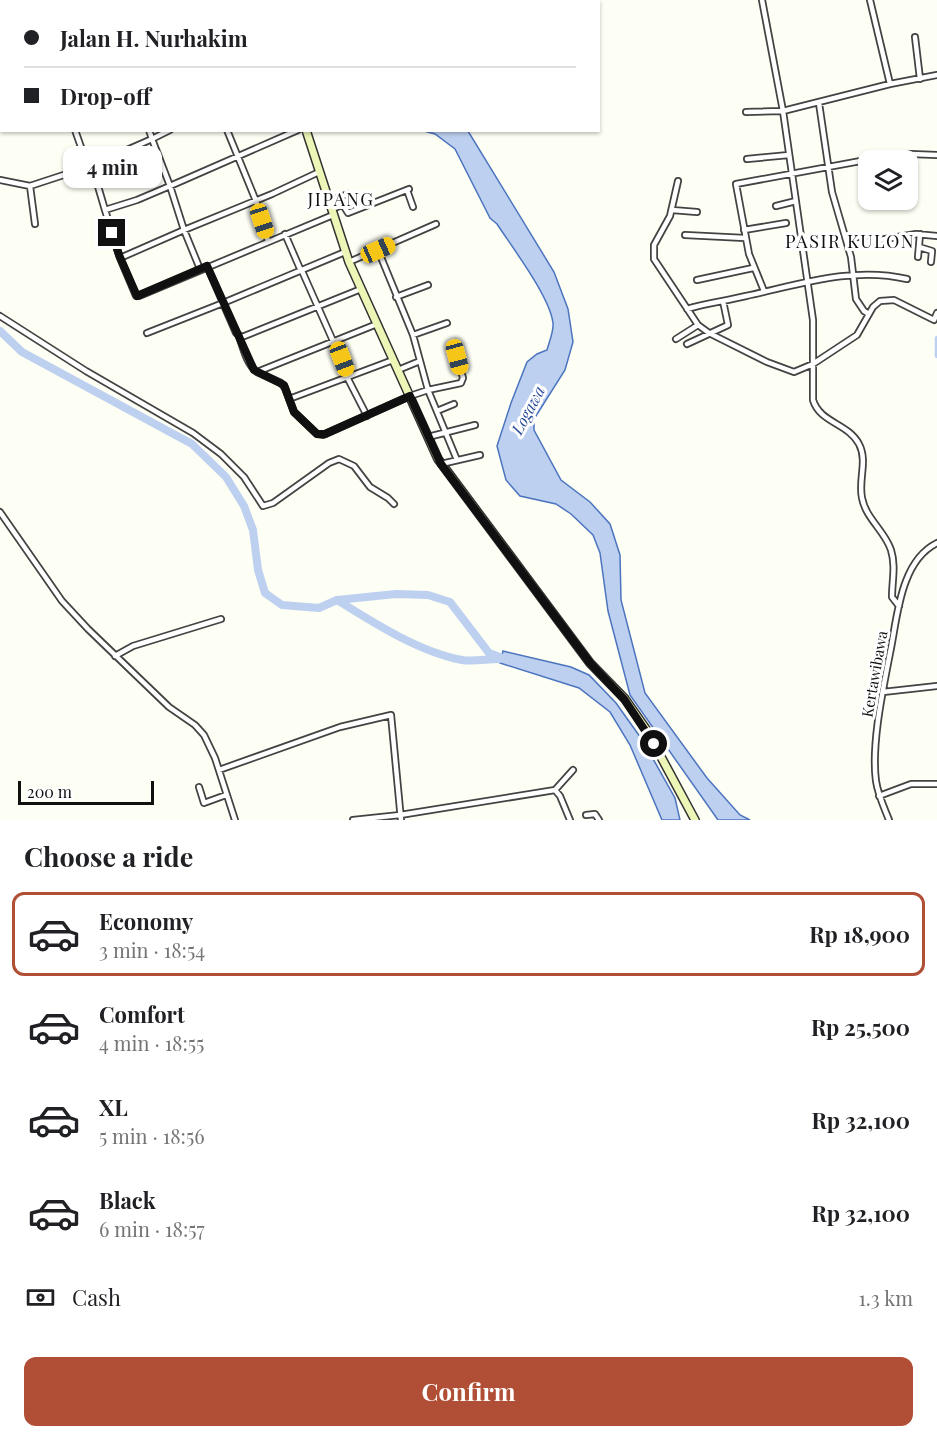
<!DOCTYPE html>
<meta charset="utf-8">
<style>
:root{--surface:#fff;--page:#f6f6f6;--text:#202124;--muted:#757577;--line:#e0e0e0;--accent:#b14f36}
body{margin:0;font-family:"Playfair Display",serif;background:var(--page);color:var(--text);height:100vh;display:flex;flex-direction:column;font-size:22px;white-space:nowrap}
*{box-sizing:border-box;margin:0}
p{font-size:20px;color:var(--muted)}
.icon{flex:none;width:33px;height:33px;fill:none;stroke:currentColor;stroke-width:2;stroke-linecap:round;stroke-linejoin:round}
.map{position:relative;height:820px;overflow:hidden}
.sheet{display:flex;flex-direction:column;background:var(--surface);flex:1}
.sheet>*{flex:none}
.top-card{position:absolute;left:0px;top:0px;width:600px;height:132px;box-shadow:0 2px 4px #0004;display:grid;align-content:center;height:132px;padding:0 24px;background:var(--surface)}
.controls{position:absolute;left:858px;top:150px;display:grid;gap:12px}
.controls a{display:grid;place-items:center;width:60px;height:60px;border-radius:12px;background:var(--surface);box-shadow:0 2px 4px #0004;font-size:30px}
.scale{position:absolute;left:18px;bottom:15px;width:136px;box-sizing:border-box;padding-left:6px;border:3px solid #101010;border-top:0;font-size:16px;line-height:21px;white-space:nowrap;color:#101010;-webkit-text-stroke:4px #fff;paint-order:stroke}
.end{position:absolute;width:27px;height:27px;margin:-14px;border:8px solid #101010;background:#fff;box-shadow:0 0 0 3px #fff}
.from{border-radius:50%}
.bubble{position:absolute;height:42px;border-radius:12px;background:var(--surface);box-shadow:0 2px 4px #0004;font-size:20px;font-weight:700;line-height:42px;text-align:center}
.car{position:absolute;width:18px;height:36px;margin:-18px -9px;border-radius:8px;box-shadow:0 0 4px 2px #0007;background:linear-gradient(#f5c518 24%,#345 0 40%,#f5c518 0 76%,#345 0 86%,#f5c518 0)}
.top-card b{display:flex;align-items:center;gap:21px;height:57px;font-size:22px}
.top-card b+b{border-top:2px solid var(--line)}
.top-card i{width:15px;height:15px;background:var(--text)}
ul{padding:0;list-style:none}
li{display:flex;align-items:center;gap:18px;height:84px;margin:0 12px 9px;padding:0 12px;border:3px solid transparent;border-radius:12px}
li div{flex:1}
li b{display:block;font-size:22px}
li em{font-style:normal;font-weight:700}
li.on{border-color:var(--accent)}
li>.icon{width:54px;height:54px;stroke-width:1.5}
h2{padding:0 24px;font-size:27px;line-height:72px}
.pay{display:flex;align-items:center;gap:15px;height:66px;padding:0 24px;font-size:22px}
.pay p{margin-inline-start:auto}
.cta{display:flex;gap:12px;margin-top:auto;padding:12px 24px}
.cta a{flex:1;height:69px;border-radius:12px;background:var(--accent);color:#fff;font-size:24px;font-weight:700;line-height:69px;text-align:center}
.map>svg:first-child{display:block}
.water{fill:#bdd0f0;stroke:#4c74bf;stroke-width:1.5}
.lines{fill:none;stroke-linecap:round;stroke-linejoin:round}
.stream{stroke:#4c74bf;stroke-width:1.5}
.canal{stroke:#bdd0f0;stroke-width:4.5}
.river{stroke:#bdd0f0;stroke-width:8}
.minor-casing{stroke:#434343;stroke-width:8}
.secondary-casing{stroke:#323232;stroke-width:10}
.minor{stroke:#fff;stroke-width:4.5}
.secondary{stroke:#edf6b6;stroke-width:7}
.route{stroke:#101010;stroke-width:8}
.labels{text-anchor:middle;stroke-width:6;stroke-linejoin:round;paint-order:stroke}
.street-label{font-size:15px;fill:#101010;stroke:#fff}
.water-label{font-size:16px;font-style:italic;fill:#254895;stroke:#fff}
.quarter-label{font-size:18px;letter-spacing:1.5px;fill:#101010;stroke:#fff}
</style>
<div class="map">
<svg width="937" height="820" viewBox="0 0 937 820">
<rect width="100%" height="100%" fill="#fdfef4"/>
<!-- water -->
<path class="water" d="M 424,131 L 468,131 L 554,272 L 568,309 L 573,342 L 565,370 L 534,419 L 534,430 L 561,480 L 590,502 L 610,524 L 620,555 L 621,600 L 645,693 L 707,778 L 740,815 L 750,820 L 718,820 L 630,695 L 608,611 L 600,553 L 593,535 L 571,514 L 556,504 L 520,496 L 506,480 L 497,446 L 511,403 L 527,362 L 537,354 L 547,350 C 549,342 554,331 553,323 C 550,297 512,247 497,224 L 490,218 L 455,149 L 435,134 Z
M 503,651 L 571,667 L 589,675 L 616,703 L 643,741 L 675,798 L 680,820 L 662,820 L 630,745 L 610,712 L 579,688 L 500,663 Z"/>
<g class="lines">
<!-- stream -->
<path class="stream" d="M 396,0 L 396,2"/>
<!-- canal -->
<path class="canal" d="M 937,338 L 937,356"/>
<!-- river -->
<path class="river" d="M 0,331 L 22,352 L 192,444 L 226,477 L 244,506 L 253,530 L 258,570 L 265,593 L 282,605 L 319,608 L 337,600 L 396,594 L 428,595 L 450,602 L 489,653 L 511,661
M 337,600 C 374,623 419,652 462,660 C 473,662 487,659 499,659"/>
<!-- minor casing -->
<g class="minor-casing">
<path id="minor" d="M 265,0 L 265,2
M 762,0 L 783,111 L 890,84 L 937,75
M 870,0 L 890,84
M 149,2 L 153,0
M 222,2 L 226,0
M 915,37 L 920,79
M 819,103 L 832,192 L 851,257 L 856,299 L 864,311 L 869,314
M 746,112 L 783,111 L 813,320 L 813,400 C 820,423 848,423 859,444 C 868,461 858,480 862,498 C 866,519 885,531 891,550 C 896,566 892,581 892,597 L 899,606
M 75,130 L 88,167
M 170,130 L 152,139 L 170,186 L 298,130
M 227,130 L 256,201 L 268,241
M 747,159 L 789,155
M 92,166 L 105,210 L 137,200 L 170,186 L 184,230 L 272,194 L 319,172
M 0,180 L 30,186 L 35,224
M 678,181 L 670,216 L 654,245 L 654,259 L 698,325 L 709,333 L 767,362 L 794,372 L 813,364 L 857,335 L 873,307 L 880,301 L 894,300 L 934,320 L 937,313
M 30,186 L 88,167 L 152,139 L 149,130
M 407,190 L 413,207
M 329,201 L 348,194
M 776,206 L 796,201
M 331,209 L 343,205 L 348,213 L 409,189
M 105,210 L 120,258 L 184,230 L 200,269
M 672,210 L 697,212
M 744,230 L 786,223
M 285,234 L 301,271
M 685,235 L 745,238
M 848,245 L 916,234 L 937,236
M 919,247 L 932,251 L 931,262
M 378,250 L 413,335 L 428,390 L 457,460
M 918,257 L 920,234
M 120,258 L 136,296 L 139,296 L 333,215
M 349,262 L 436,224
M 207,266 L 223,303 L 345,252
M 302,271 L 349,377
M 697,280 L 753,268
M 764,291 L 749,254 L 736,184 L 893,155 L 911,154 L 937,155
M 396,297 L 428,285
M 687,309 C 706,303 726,301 746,296 C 798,285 852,266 907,279
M 0,316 L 86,371 L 193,433 L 221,454 L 244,477 L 263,506 L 273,503 L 329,463 L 339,459 L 354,466 L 370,487 L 388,498 L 394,504
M 377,324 L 257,372 L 281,383 L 285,388 L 294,412 L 317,434 L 323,435 L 410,396 L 428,390 L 461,383 L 463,378 L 457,357
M 147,333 L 223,303 L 236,333 L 242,337 L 361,289
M 413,335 L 447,323
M 239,336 C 243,348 247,365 257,372
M 676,339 L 698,325
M 687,344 L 728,325 L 723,301
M 398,370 L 420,361
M 347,377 L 367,416
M 289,399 L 393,360
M 437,411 L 454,404
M 428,437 L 475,425
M 441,464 L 480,455
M 0,512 L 62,601 L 88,629 L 169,707 L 195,725 L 204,735 L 215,758 L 235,820
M 115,656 L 133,646 L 221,619
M 883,692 L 937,686
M 219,770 L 340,727 L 391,715 L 401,820
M 199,787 L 204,803 L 226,795
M 555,790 L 573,770
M 879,796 L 911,784 L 937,784
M 586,815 L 595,814 L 599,820
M 353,820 L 400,815 L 555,790 L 560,796 L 570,820
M 889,820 C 884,807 878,795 876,781 C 871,745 883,689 890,653 C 895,629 897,604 906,581 C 912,565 921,551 937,543"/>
</g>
<!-- secondary casing -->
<g class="secondary-casing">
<path id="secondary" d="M 174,0 L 175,2
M 306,130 L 349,262 L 438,459 L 590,663 L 625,699 L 646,729 L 695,820"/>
</g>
<!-- minor -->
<use href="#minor" class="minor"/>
<!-- secondary -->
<use href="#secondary" class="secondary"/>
</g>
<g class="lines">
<!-- route -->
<path class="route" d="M 112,233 L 119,255 L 137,296 L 207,266 L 254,370 L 284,385 L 294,412 L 317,434 L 325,434 L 410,396 L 441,464 L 590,663 L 624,699 L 654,744"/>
</g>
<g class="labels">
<!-- street labels -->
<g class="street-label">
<text transform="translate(875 674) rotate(-80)" y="5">Kertawibawa</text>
</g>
<!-- water labels -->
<g class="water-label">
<text transform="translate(528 410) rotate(-62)" y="6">Logawa</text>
</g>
<!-- quarter labels -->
<g class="quarter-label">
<text x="341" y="206">JIPANG</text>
<text x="850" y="248">PASIR KULON</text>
</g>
</g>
</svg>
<div class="controls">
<a><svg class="icon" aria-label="layers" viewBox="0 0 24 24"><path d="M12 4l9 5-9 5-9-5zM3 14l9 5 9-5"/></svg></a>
</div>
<div class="scale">200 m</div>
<i class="end from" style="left:654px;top:744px"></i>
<i class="end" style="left:112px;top:233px"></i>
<div class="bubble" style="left:63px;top:146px;width:99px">4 min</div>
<i class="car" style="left:262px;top:221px;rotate:162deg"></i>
<i class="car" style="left:378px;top:250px;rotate:66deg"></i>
<i class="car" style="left:457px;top:357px;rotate:165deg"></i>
<i class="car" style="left:342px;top:359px;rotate:159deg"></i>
<div class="top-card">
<b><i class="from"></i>Jalan H. Nurhakim</b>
<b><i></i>Drop-off</b>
</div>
</div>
<section class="sheet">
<h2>Choose a ride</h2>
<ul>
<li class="on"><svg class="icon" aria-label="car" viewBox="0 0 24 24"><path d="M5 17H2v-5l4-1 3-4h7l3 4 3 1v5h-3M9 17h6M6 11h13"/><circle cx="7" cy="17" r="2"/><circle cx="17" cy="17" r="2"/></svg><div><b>Economy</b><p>3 min · 18:54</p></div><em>Rp 18,900</em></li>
<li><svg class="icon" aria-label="car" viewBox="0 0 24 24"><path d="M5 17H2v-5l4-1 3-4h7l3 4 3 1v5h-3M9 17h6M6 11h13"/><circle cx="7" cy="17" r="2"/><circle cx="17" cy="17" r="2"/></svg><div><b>Comfort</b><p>4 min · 18:55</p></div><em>Rp 25,500</em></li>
<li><svg class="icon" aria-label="car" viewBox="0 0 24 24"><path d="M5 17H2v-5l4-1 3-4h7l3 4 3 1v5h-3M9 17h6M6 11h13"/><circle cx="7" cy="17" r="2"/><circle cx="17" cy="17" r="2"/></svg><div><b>XL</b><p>5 min · 18:56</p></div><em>Rp 32,100</em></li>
<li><svg class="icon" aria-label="car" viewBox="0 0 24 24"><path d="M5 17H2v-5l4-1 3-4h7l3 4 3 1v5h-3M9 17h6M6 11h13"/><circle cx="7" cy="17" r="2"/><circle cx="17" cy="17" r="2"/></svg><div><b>Black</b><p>6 min · 18:57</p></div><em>Rp 32,100</em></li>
</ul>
<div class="pay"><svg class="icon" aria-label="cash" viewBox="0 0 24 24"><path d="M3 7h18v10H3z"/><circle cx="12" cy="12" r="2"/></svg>Cash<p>1.3 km</p></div>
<div class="cta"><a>Confirm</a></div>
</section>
